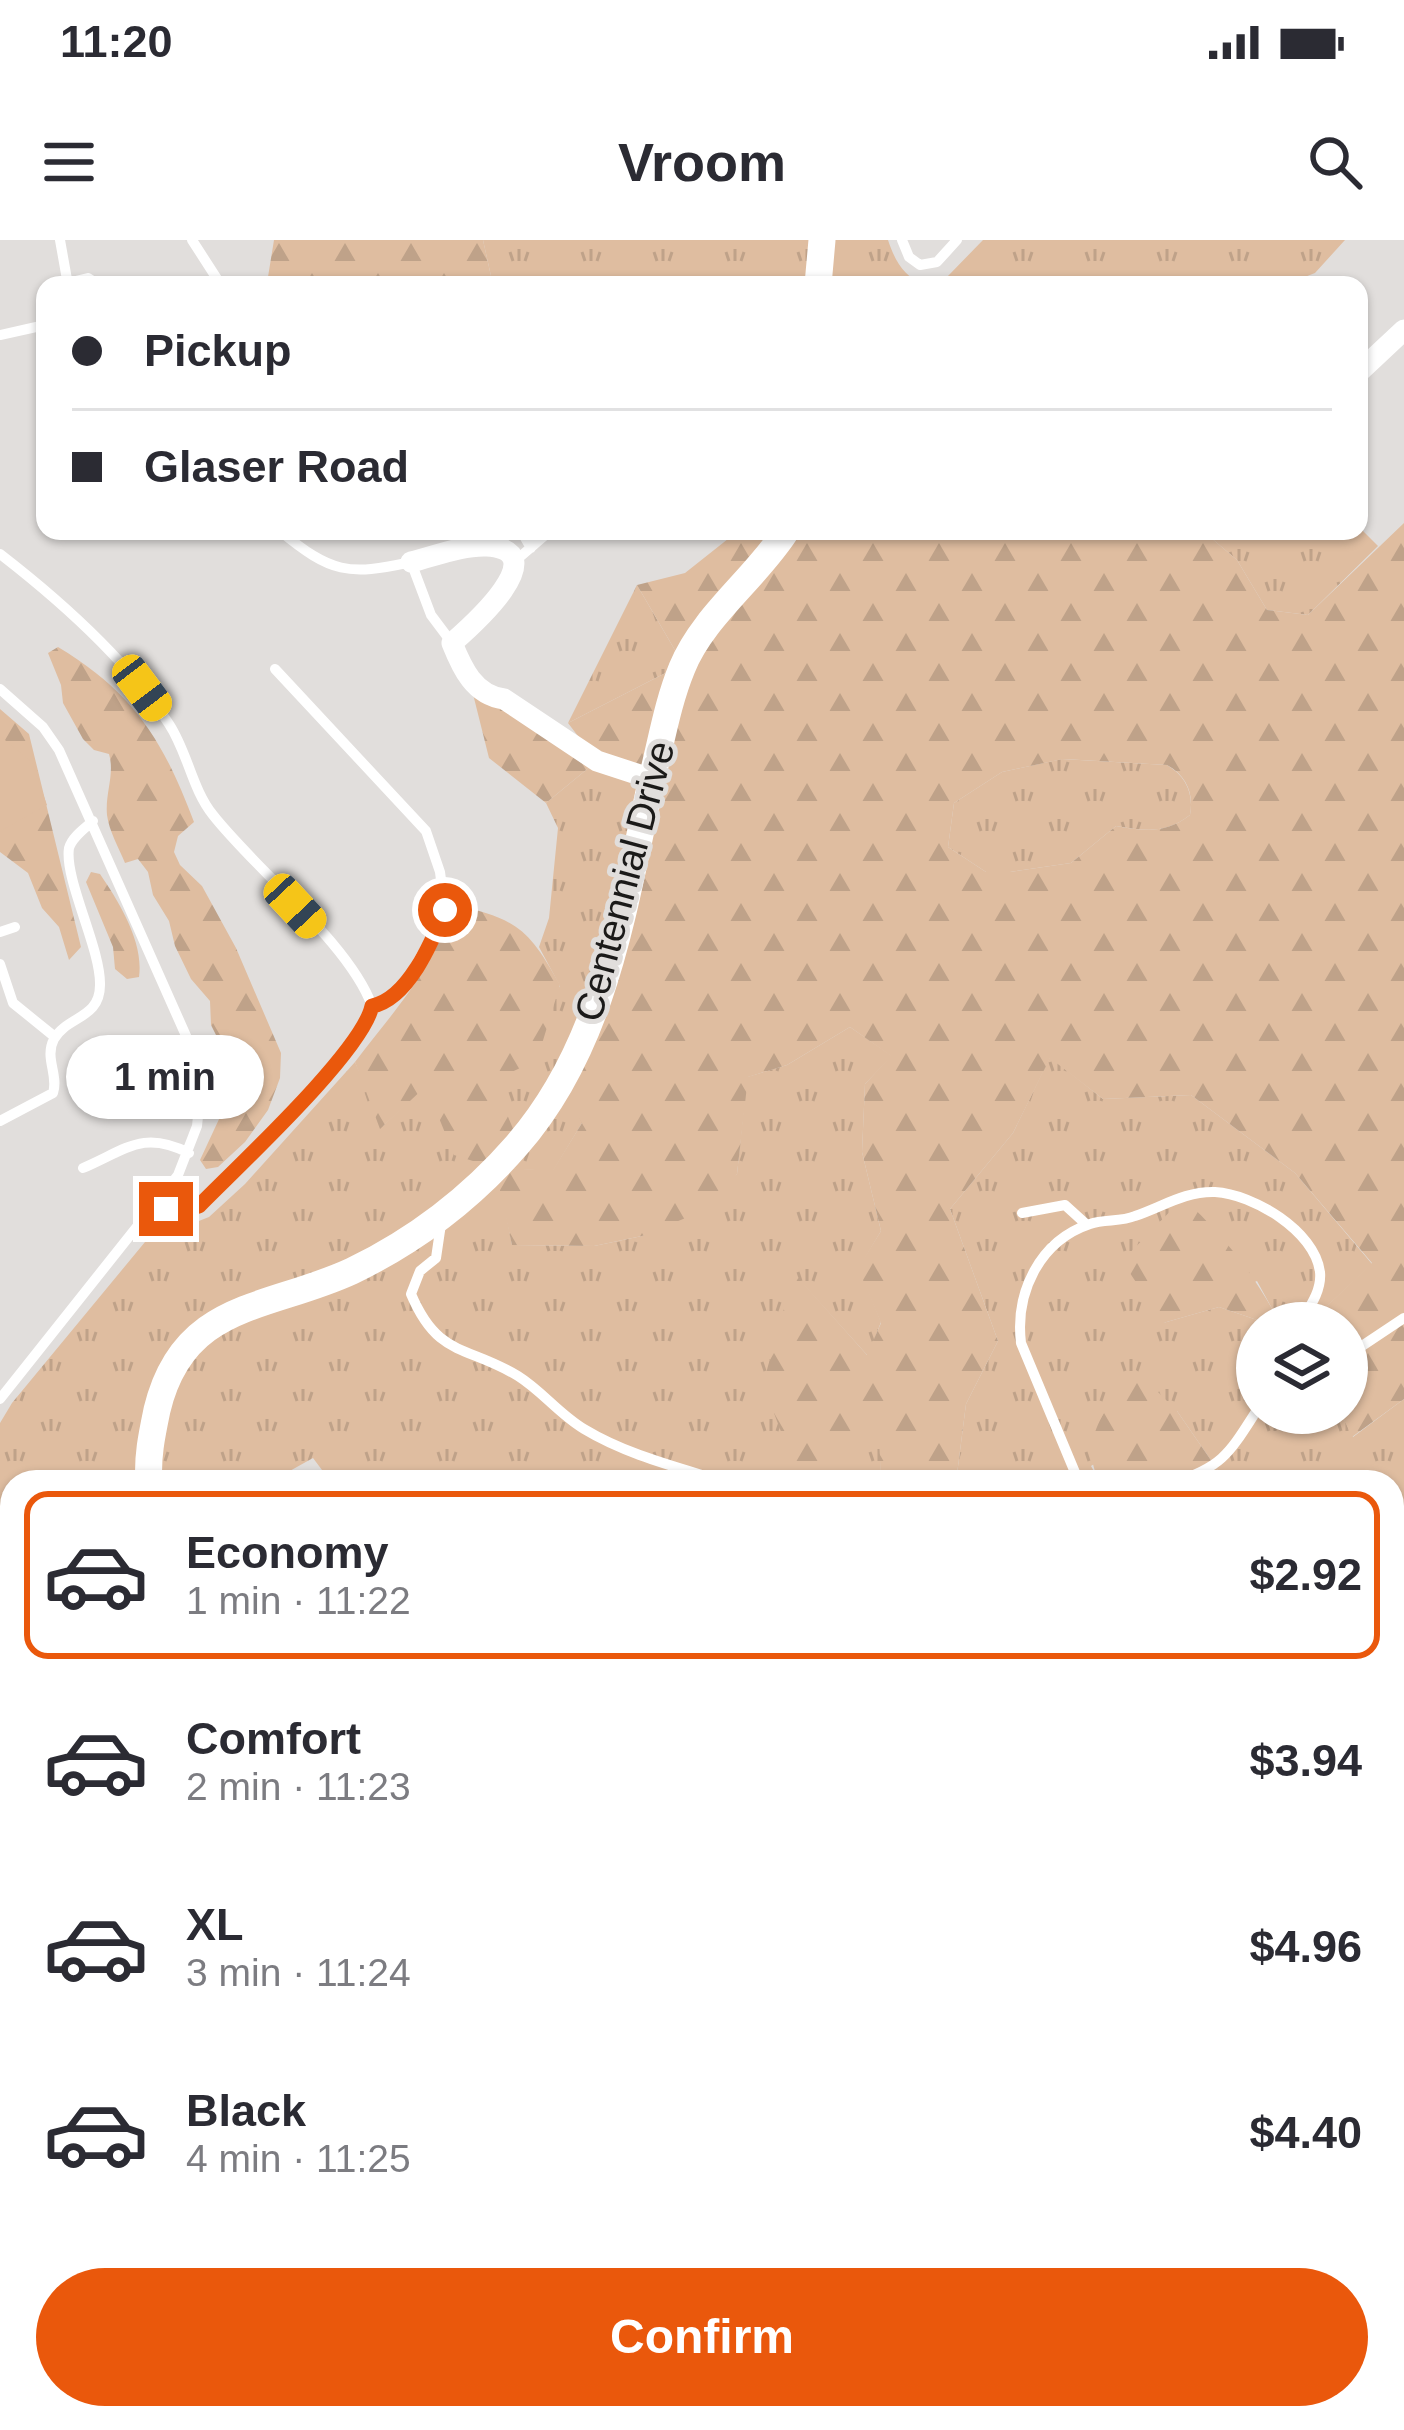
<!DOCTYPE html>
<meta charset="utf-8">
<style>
:root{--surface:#fff;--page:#f7f7f7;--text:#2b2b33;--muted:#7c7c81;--line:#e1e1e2;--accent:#ea580c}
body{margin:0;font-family:Arial,sans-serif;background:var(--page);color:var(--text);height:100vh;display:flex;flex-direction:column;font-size:45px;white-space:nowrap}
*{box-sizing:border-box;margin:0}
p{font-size:39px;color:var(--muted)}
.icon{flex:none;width:66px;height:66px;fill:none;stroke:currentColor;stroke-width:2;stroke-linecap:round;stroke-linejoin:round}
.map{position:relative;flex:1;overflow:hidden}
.drawer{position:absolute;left:0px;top:1230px;width:1404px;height:960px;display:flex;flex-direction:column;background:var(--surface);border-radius:36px 36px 0 0;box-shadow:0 3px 9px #0004}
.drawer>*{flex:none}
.hud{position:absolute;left:36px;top:36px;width:1332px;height:264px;border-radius:24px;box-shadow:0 3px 9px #0004;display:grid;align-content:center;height:264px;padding:0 36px;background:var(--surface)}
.controls{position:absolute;left:1236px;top:1062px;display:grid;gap:24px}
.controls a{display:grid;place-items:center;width:132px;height:132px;border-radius:50%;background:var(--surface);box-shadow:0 3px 9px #0004;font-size:60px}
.end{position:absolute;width:54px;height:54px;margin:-27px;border:15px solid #ea580c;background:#fff;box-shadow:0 0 0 6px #fff}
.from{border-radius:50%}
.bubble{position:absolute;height:84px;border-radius:42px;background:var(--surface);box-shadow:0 3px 9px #0004;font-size:39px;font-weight:700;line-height:84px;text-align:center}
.car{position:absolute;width:36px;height:72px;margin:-36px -18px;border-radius:15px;box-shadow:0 0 9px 3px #0007;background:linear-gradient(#f5c518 24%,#345 0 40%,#f5c518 0 76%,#345 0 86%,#f5c518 0)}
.hud b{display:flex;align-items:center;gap:42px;height:114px;font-size:45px}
.hud b+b{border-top:3px solid var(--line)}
.hud i{width:30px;height:30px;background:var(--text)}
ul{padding:21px 0 0;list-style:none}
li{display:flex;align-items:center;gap:36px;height:168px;margin:0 24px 18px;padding:0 12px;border:6px solid transparent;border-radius:24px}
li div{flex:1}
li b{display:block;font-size:45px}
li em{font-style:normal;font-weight:700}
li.active{border-color:var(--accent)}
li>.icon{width:108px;height:108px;stroke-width:1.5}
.primary-button{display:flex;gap:24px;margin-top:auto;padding:24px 36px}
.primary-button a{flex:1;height:138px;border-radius:72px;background:var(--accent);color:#fff;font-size:48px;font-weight:700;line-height:138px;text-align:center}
.status{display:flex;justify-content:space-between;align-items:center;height:84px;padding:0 60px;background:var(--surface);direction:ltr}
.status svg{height:33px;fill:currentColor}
header{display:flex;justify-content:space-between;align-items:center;height:156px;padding:0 36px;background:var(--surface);font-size:54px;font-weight:700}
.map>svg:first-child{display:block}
.grass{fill:url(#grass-tufts)}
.forest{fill:url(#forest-firs);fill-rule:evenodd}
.park{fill:#dfbda0}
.garden{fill:url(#garden-furrows)}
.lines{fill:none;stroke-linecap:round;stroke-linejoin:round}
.stream{stroke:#38727a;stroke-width:6}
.service{stroke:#fff;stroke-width:10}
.minor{stroke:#fff;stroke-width:21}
.tertiary{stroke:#fff;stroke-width:27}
.route{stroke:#ea580c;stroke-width:15}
.labels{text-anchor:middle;stroke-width:10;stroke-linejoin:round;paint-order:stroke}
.street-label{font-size:39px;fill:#1b1a19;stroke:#e1dedc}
</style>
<div class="status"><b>11:20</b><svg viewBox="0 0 49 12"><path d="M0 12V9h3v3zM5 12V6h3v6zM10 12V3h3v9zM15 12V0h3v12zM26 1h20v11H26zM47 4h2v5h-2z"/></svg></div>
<header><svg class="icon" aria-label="menu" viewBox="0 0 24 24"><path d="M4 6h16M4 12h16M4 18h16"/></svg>Vroom<svg class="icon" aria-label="search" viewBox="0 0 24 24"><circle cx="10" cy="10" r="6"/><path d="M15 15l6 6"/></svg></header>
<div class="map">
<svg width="1404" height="2190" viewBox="0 0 1404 2190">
<defs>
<pattern id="grass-tufts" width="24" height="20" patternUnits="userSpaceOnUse" patternTransform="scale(3)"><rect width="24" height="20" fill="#dfbda0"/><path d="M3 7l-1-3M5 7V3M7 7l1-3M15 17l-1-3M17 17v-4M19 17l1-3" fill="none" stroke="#bfa289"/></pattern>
<pattern id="forest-firs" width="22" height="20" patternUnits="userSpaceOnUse" patternTransform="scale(3)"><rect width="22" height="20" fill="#dfbda0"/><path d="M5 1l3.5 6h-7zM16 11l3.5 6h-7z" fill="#bfa289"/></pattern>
<pattern id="garden-furrows" width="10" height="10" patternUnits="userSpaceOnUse" patternTransform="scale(3)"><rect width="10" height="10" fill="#dfbda0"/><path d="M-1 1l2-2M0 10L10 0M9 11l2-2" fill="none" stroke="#bfa289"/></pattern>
</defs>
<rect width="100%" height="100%" fill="#e1dedc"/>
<!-- grass -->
<path class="grass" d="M 483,0 L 888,0 C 895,21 904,37 925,45 L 493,45 Z
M 983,0 L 1345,0 L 1315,33 L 1284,45 L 928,45 L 947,37 Z
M 1359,287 L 1378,306 L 1308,375 L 1267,370 L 1237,320 L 1203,291 L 1359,291 Z
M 637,345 L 683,424 L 568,483 Z
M 1062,519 L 1167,525 C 1186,536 1194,554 1190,575 C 1166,594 1145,591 1116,586 L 1071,623 L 1010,632 L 986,632 L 948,607 L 954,563 L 1002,532 Z
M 597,521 L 652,539 L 582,883 L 553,931 L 497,928 L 512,1005 L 594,1006 L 642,996 L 737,934 L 747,837 L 787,825 L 850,787 L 892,816 L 865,844 L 862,912 L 881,991 L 859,1028 L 881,1082 L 868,1116 L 794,1034 L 880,1198 L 881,1242 L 331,1242 L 313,1218 L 270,1242 L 12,1242 L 12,1298 L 0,1286 L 0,1183 L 12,1163 L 145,1002 L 209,977 L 245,944 L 355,822 L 383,886 L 425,845 L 492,841 L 560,746 L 539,707 L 549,678 L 558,588 L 546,563 Z
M 1050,817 L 1103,859 L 1191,855 L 1295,933 L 1372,1024 L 1309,1083 L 1280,1083 L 1257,1041 L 1163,1083 L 1219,1067 L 1266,1083 L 1257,1083 L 1257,1173 L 1341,1173 L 1353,1197 L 1404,1159 L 1404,1301 L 1392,1334 L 1392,1242 L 1226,1242 L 1177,1171 L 1091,1226 L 1100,1242 L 956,1242 L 966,1164 L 998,1101 L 950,969 L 1013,893 Z
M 578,2178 L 733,2178 L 740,2190 L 763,2184 L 767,2178 L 1157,2178 L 1162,2190 L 596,2190 Z"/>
<!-- forest -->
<path class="forest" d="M 274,0 L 483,0 L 493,45 L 271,45 L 267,43 Z
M 1404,283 L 1404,1159 L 1352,1197 L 1341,1173 L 1347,1173 L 1347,1083 L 1309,1083 L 1372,1023 L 1295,933 L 1191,855 L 1103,859 L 1050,818 L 1013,893 L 950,969 L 998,1101 L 966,1164 L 956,1242 L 881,1242 L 879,1198 L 797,1234 L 763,1144 L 794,1033 L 867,1115 L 881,1083 L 858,1028 L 881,991 L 862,912 L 865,844 L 891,816 L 850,787 L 787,825 L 748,837 L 737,934 L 700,972 L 642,996 L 594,1006 L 512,1005 L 495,928 L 454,915 L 426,846 L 380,889 L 355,822 C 392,773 438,725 452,664 C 516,679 528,687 560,745 L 537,820 L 493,841 L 519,903 L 497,928 L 553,930 L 582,883 L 562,841 L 652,539 L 597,521 L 546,563 L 489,518 L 473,454 L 594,517 L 568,483 L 683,424 L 637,345 L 685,333 L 738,291 L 1203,291 L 1237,320 L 1267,370 L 1308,375 ZM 1063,519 L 1167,525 C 1187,536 1194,554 1190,575 C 1166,594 1144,591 1116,586 L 1071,623 L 1010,632 L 986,632 L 948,607 L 954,563 L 1002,532 Z
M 58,407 C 134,453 163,500 194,582 L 178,596 L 174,612 L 180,625 L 202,646 L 236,708 L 281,813 L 280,838 L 268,870 L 245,902 L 218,927 L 206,929 L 200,920 L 220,877 L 249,853 L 254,837 L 251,831 L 229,821 L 211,785 L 210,761 L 191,739 L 175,706 L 169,681 L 153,655 L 148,632 L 138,619 L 125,623 C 119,608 109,591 107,575 C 105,553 115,534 109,514 L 94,510 L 83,499 L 63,463 L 61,445 L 48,413 Z
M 0,469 L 29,494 L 81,707 L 69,720 L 59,687 L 42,668 L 28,633 L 0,612 Z
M 91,632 L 100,634 C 119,662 144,702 139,737 L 127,739 L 115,729 L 113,707 L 86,642 Z
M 1183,958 C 1224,996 1254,1034 1280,1083 L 1266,1083 L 1219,1067 L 1163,1083 L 1122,1021 Z
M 1135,1129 L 1177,1171 L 1226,1242 L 1100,1242 C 1076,1200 1110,1162 1135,1129 Z
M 472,2178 L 578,2178 L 596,2190 L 464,2190 Z"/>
<!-- park -->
<path class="park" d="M 0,496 L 32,522 L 47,565 L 0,591 Z
M 1404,1301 L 1404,2190 L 1298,2190 L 1285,2178 L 1392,2178 L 1392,1334 Z"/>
<!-- garden -->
<path class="garden" d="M 0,1390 L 12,1390 L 12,2178 L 360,2178 L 362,2190 L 0,2190 Z"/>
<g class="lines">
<!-- stream -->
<path class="stream" d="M 0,1942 L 12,1948
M 0,2155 L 12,2162
M 44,2178 C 70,2186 96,2179 119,2190"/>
<!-- service -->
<path class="service" d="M 60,0 L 68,45
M 192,0 L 221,45
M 902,0 L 909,17 L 920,25 L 937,22 L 957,0
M 67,43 L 88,38 L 99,45
M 0,95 L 45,85
M 280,291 C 331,333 348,336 411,322 L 431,375 L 452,403
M 521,291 L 531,308
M 0,314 C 62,362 126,419 169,484 C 188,513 192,549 213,575 C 256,630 350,704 372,766 C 362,811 237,927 199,966 L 181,972 L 156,965
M 514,322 L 550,291
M 275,429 L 426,591 L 440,632 L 445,670 L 439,685 L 401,750 L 382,764 L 372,766
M 0,449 L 43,487 L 59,510 L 187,798 L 200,857 L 197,886 L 178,935 L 0,1159
M 0,692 L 15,687
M 0,724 L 13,763 L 55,797
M 0,881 L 53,853 C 59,835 44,818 54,799 C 67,776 100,779 100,745 C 101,709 64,639 69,608 C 72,597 85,588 93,581
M 83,928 C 127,909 143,890 189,913
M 1022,973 L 1065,965 L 1087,985
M 441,984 L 436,1018 L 420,1031 L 411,1054 C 438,1118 467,1105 518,1136 C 542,1151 559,1174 584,1189 C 627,1215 677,1227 725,1242
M 1347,1116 L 1404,1078
M 1079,1242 L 1021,1103 C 1015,1053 1039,1001 1090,984 C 1104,979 1121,982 1135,976 C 1162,967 1185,951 1215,952 C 1253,954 1315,991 1320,1032 C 1322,1051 1309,1068 1300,1083
M 1174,1242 C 1223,1227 1230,1212 1257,1170
M 0,1308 L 12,1318
M 243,2178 L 246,2190
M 78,2190 L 80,2178"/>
<!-- minor -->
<path class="minor" d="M 1359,132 L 1404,90
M 411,322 C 435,316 462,305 487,306 C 558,311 468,389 452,403
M 452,403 C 462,428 474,455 504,459 L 597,521 L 652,539
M 0,1372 L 12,1371"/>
<!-- tertiary -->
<path class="tertiary" d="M 818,45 L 822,0
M 149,1242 C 147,1217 152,1194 157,1170 C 183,1061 268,1070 352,1031 C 416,1000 470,959 517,905 C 607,802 624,662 653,534 C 662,498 668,462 682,428 C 703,376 756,338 786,291
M 0,1876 L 12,1883"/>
</g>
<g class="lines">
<!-- route -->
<path class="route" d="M 166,969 L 181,972 L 199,966 C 237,927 362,812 372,766 C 408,759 432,702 445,670"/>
</g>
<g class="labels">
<!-- street labels -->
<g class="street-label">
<text transform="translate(624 641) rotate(-75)" y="14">Centennial Drive</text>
</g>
</g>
</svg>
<div class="controls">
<a><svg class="icon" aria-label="layers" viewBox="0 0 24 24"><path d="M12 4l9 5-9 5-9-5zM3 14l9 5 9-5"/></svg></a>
</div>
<i class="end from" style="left:445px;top:670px"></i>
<i class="end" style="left:166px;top:969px"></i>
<div class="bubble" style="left:66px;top:795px;width:198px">1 min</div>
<i class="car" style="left:142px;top:448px;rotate:143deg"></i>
<i class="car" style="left:295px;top:666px;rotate:137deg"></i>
<div class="hud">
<b><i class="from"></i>Pickup</b>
<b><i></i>Glaser Road</b>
</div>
<section class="drawer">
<ul>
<li class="active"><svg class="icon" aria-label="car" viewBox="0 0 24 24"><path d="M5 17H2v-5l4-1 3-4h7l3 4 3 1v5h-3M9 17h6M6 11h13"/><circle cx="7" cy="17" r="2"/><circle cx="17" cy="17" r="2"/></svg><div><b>Economy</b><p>1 min · 11:22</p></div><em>$2.92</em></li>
<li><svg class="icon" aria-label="car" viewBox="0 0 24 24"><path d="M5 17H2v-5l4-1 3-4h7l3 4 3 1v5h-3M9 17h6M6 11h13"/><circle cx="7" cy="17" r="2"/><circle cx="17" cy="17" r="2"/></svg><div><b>Comfort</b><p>2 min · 11:23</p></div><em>$3.94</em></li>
<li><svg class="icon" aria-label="car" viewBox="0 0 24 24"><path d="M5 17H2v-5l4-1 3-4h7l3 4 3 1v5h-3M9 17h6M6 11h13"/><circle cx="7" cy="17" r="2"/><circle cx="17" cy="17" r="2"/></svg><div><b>XL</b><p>3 min · 11:24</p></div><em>$4.96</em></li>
<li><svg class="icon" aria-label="car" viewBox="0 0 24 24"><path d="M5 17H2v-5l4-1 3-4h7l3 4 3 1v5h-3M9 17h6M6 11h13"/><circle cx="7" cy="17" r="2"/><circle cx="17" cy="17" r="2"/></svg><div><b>Black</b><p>4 min · 11:25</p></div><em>$4.40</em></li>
</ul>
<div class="primary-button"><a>Confirm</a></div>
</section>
</div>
